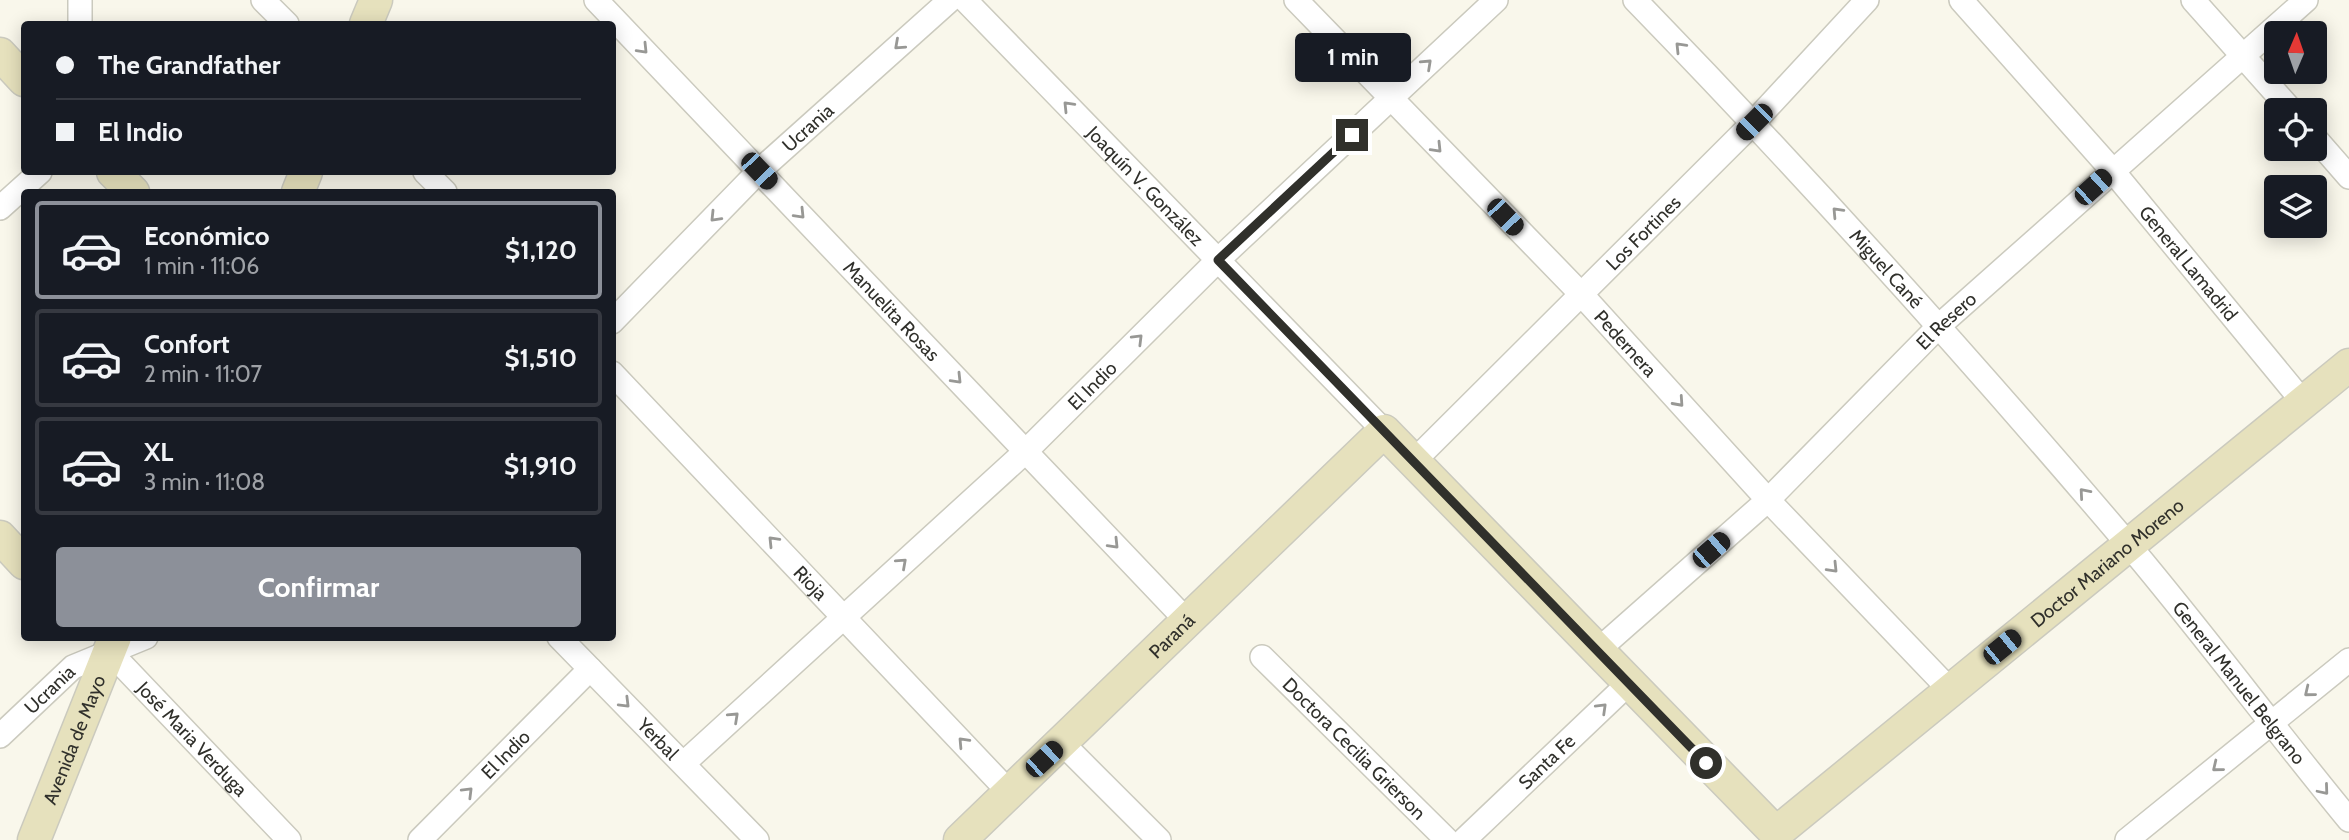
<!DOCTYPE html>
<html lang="es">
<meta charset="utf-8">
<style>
:root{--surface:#171b24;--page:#20242c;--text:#f1f3f6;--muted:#9ea1a6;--line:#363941;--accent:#8c9099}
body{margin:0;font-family:Cabin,sans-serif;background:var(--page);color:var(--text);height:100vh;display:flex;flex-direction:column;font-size:26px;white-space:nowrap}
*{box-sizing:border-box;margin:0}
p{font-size:23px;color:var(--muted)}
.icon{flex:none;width:38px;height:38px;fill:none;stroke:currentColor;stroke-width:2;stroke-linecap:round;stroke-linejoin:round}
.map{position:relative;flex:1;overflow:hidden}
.details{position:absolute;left:21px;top:189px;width:595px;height:452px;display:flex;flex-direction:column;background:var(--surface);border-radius:7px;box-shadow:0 4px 18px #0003}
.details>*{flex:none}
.top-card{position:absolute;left:21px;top:21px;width:595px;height:154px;border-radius:7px;box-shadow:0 4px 18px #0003;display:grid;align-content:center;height:154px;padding:0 35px;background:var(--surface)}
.needle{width:46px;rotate:2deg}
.buttons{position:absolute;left:2264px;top:21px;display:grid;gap:14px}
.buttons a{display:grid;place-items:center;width:63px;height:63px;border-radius:7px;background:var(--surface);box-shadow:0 4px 18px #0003;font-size:35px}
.end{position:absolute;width:32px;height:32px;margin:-16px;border:9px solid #30302b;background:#fff;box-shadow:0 0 0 4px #fff}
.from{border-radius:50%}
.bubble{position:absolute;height:49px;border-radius:7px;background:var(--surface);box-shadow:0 4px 18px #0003;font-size:23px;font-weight:700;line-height:49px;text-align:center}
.car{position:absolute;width:21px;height:42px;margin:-21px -10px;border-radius:9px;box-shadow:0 0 5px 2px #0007;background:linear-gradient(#222 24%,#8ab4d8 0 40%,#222 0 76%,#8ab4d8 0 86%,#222 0)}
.top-card b{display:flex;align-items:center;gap:24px;height:66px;font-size:26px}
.top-card b+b{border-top:2px solid var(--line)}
.top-card i{width:18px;height:18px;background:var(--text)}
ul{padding:12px 0 0;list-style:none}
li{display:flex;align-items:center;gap:21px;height:98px;margin:0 14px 10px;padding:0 21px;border:4px solid var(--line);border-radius:7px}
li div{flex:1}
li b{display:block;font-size:26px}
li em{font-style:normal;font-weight:700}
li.current{border-color:var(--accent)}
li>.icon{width:63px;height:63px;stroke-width:1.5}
.action{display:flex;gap:14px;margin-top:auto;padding:14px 35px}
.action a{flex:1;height:80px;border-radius:7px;background:var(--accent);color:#fff;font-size:28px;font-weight:700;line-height:80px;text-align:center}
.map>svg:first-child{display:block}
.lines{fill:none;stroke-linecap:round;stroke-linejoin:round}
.street-casing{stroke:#cbcabe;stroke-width:26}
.secondary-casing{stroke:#cbcabe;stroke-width:35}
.street{stroke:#fff;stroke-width:23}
.secondary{stroke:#e6e1bd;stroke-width:32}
.oneway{stroke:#989895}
.route{stroke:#30302b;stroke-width:9}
.labels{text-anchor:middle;stroke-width:6;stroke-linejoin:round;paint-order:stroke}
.street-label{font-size:19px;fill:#30302b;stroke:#fff}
</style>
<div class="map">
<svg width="2349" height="840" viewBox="0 0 2349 840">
<rect width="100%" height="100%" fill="#f9f7eb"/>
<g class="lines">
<!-- street casing -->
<g class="street-casing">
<g id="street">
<path d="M 263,0 L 287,24"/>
<path id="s1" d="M 596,0 L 1187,621"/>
<path id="s2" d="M 965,0 L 1384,431"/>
<path id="s3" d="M 1296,0 L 1582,295 L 1768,500 L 1950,690"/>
<path id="s4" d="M 1635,0 C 1805,175 1968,356 2127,543 C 2203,633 2274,729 2349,820"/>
<path id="s5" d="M 1961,0 L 2112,170 L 2303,402"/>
<path d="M 2193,0 L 2291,110"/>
<path d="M 80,24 L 80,0"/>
<path d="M 2315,138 L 2349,177"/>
<path d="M 425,172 L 445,192"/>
<path d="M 0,208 L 40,172"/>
<path id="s6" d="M 612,322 L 759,171 L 950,0"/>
<path id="s7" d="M 612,373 L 1009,792"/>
<path id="s8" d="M 1415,460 L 1754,122 L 1867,0"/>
<path id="s9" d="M 559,637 L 757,840"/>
<path id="s10" d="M 109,651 L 289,840"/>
<path id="s11" d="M 1597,651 L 1768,500 L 1940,325 L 2306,0"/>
<path id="s12" d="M 1262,657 L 1447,840"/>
<path id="s13" d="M 0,736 L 73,667 L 146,637"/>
<path d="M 1062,743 L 1159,840"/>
<path id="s14" d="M 684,763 L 1026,451 L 1218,260 L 1496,0"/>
<path id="s15" d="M 420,840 L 590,669"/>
<path id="s16" d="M 1464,840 L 1628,684"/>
<path d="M 2127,840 L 2349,660"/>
</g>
</g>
<!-- secondary casing -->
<g class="secondary-casing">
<g id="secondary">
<path d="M 366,24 L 376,0"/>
<path d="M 0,54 L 24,80"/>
<path d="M 113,172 L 133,192"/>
<path d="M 298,192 L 306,172"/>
<path d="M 0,537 L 24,563"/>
<path id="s17" d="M 34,840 L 115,637"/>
<path id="s18" d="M 960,840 L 1384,431 L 1776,833 L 2349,365"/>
</g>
</g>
<!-- street -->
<use href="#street" class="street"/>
<!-- secondary -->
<use href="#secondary" class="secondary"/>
</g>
<!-- one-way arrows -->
<defs><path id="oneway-chevron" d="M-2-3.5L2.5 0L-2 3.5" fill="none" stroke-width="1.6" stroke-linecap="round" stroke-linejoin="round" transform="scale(1.75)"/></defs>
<g class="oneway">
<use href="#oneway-chevron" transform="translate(899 45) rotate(138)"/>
<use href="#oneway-chevron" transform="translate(1680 47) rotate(-134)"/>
<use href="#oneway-chevron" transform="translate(643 49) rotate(46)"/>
<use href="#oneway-chevron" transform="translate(1427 64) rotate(-43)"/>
<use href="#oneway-chevron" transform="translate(1068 106) rotate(-134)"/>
<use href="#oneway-chevron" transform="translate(1437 148) rotate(46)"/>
<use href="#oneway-chevron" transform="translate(1837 212) rotate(-133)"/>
<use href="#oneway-chevron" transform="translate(800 214) rotate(46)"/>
<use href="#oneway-chevron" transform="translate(715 217) rotate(134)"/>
<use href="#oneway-chevron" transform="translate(1138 339) rotate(-45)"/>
<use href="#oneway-chevron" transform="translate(957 379) rotate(46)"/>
<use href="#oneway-chevron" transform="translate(1679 402) rotate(48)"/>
<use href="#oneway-chevron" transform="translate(2084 493) rotate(-131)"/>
<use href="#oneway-chevron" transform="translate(773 541) rotate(-134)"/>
<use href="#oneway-chevron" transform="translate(1114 544) rotate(46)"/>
<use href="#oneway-chevron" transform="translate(902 563) rotate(-42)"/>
<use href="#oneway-chevron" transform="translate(1833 568) rotate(46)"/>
<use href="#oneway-chevron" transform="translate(2309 692) rotate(141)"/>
<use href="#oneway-chevron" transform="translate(625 703) rotate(45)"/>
<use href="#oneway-chevron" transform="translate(1602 708) rotate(-44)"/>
<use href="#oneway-chevron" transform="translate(734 717) rotate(-43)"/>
<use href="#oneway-chevron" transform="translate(963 742) rotate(-133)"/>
<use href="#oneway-chevron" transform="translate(2217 767) rotate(141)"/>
<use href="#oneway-chevron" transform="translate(2324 790) rotate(50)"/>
<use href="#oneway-chevron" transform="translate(468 792) rotate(-45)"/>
</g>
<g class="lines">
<!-- route -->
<path class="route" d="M 1352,135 L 1218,260 L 1706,763"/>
</g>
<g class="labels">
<!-- street labels -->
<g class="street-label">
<text dy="7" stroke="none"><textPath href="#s6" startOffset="276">Ucrania</textPath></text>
<text dy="7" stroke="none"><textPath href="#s2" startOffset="259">Joaquín V. González</textPath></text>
<text dy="7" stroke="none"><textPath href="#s8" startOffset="322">Los Fortines</textPath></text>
<text dy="7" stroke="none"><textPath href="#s5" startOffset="348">General Lamadrid</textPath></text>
<text dy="7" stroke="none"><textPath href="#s4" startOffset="368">Miguel Cané</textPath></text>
<text dy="7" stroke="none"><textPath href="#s1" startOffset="429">Manuelita Rosas</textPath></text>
<text dy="7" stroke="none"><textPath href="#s11" startOffset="481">El Resero</textPath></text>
<text dy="7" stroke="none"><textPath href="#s3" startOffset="476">Pedernera</textPath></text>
<text dy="7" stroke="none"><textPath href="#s14" startOffset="556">El Indio</textPath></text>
<text dy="7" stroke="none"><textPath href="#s18" startOffset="1578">Doctor Mariano Moreno</textPath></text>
<text dy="7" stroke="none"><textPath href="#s7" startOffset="289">Rioja</textPath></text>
<text dy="7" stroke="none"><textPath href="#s18" startOffset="294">Paraná</textPath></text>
<text dy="7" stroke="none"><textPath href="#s4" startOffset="912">General Manuel Belgrano</textPath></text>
<text dy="7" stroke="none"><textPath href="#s13" startOffset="68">Ucrania</textPath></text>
<text dy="7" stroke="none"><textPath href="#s17" startOffset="108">Avenida de Mayo</textPath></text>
<text dy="7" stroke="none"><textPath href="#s10" startOffset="121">José Maria Verduga</textPath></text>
<text dy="7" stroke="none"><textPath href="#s9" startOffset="142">Yerbal</textPath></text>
<text dy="7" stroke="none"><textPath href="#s12" startOffset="130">Doctora Cecilia Grierson</textPath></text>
<text dy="7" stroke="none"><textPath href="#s15" startOffset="121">El Indio</textPath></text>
<text dy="7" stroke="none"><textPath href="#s16" startOffset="114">Santa Fe</textPath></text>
</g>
</g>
</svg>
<div class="buttons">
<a><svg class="needle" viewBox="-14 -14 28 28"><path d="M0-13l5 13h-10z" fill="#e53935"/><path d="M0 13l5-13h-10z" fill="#9ea1a6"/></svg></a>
<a><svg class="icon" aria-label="locate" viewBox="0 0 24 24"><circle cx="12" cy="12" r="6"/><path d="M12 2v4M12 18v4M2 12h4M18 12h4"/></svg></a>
<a><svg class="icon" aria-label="layers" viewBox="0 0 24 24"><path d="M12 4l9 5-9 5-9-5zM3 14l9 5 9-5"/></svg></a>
</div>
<i class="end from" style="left:1706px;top:763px"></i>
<i class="end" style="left:1352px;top:135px"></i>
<div class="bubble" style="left:1295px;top:33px;width:116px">1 min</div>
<i class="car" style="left:1754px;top:122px;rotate:225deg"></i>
<i class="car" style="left:759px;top:171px;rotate:136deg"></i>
<i class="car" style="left:2093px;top:187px;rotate:48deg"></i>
<i class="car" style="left:1505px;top:217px;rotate:136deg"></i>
<i class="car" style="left:1711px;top:550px;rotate:49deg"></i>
<i class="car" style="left:2002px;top:647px;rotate:51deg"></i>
<i class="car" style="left:1044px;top:759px;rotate:47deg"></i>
<div class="top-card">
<b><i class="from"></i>The Grandfather</b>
<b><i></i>El Indio</b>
</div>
<section class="details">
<ul>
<li class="current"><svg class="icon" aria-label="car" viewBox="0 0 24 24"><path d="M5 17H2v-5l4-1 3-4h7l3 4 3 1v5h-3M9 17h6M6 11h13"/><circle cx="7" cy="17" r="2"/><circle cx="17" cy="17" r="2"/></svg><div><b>Económico</b><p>1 min · 11:06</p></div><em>$1,120</em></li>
<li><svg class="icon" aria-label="car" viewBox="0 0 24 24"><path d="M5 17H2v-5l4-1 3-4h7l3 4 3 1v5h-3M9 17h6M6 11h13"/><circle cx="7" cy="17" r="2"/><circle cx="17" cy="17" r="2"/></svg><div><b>Confort</b><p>2 min · 11:07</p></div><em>$1,510</em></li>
<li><svg class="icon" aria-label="car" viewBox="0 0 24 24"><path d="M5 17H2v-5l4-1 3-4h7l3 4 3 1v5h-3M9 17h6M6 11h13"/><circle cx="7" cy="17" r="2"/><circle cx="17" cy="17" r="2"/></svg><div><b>XL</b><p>3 min · 11:08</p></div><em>$1,910</em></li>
</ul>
<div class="action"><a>Confirmar</a></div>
</section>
</div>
